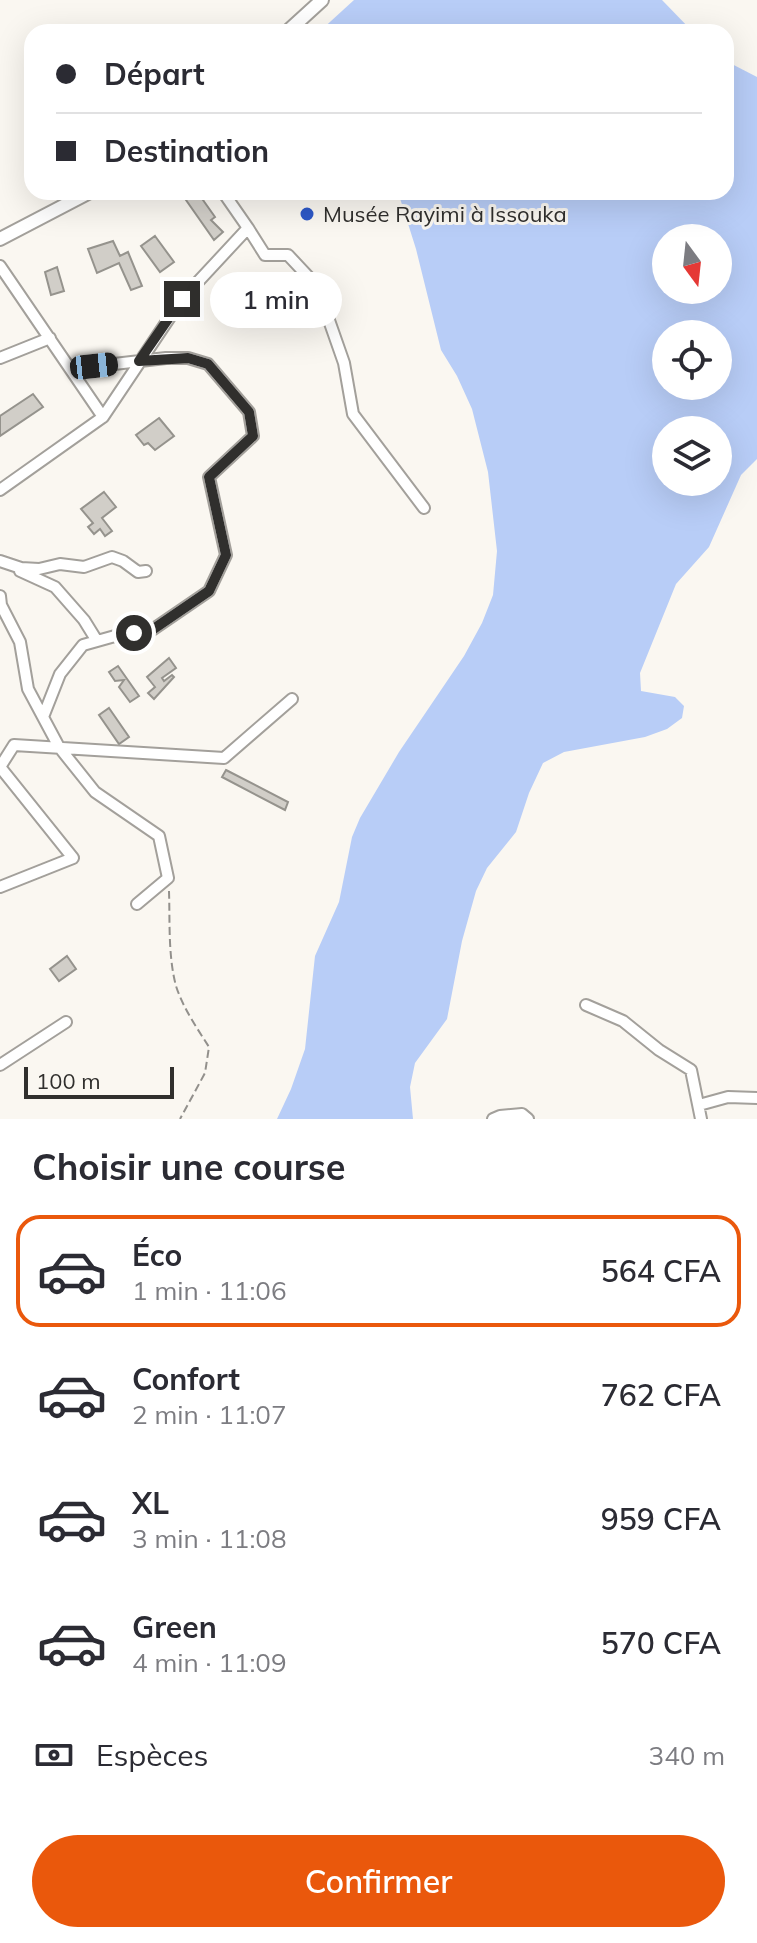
<!DOCTYPE html>
<html lang="fr">
<meta charset="utf-8">
<style>
:root{--surface:#fff;--page:#f2f2f3;--text:#2b2b33;--muted:#7c7c81;--line:#e1e1e2;--accent:#ea580c}
body{margin:0;font-family:Mulish,sans-serif;background:var(--page);color:var(--text);height:100vh;display:flex;flex-direction:column;font-size:30px;white-space:nowrap}
*{box-sizing:border-box;margin:0}
p{font-size:26px;color:var(--muted)}
.icon{flex:none;width:44px;height:44px;fill:none;stroke:currentColor;stroke-width:2;stroke-linecap:round;stroke-linejoin:round}
.map{position:relative;height:1119px;overflow:hidden}
.side{display:flex;flex-direction:column;background:var(--surface);flex:1}
.side>*{flex:none}
.hud{position:absolute;left:24px;top:24px;width:710px;height:176px;border-radius:24px;box-shadow:0 8px 32px #0002;display:grid;align-content:center;height:176px;padding:0 32px;background:var(--surface)}
.needle{width:52px;rotate:165deg}
.tools{position:absolute;left:652px;top:224px;display:grid;gap:16px}
.tools a{display:grid;place-items:center;width:80px;height:80px;border-radius:50%;background:var(--surface);box-shadow:0 8px 32px #0002;font-size:40px}
.scale{position:absolute;left:24px;bottom:20px;width:150px;box-sizing:border-box;padding-left:8px;border:4px solid #302f2d;border-top:0;font-size:22px;line-height:28px;white-space:nowrap;color:#302f2d;-webkit-text-stroke:6px #faf7f1;paint-order:stroke}
.end{position:absolute;width:36px;height:36px;margin:-18px;border:10px solid #302f2d;background:#fff;box-shadow:0 0 0 4px #fff}
.from{border-radius:50%}
.bubble{position:absolute;height:56px;border-radius:28px;background:var(--surface);box-shadow:0 8px 32px #0002;font-size:26px;font-weight:600;line-height:56px;text-align:center}
.car{position:absolute;width:24px;height:48px;margin:-24px -12px;border-radius:10px;box-shadow:0 0 6px 2px #0007;background:linear-gradient(#222 24%,#8ab4d8 0 40%,#222 0 76%,#8ab4d8 0 86%,#222 0)}
.hud b{display:flex;align-items:center;gap:28px;height:76px;font-size:30px}
.hud b+b{border-top:2px solid var(--line)}
.hud i{width:20px;height:20px;background:var(--text)}
ul{padding:0;list-style:none}
li{display:flex;align-items:center;gap:24px;height:112px;margin:0 16px 12px;padding:0 16px;border:4px solid transparent;border-radius:24px}
li div{flex:1}
li b{display:block;font-size:30px}
li em{font-style:normal;font-weight:600}
li.active{border-color:var(--accent)}
li>.icon{width:72px;height:72px;stroke-width:1.5}
h2{padding:0 32px;font-size:36px;line-height:96px}
.pay{display:flex;align-items:center;gap:20px;height:88px;padding:0 32px;font-size:30px}
.pay p{margin-inline-start:auto}
.cta{display:flex;gap:16px;margin-top:auto;padding:16px 32px}
.cta a{flex:1;height:92px;border-radius:48px;background:var(--accent);color:#fff;font-size:32px;font-weight:600;line-height:92px;text-align:center}
.map>svg:first-child{display:block}
.water{fill:#b8cdf7;fill-rule:evenodd}
.building{fill:#d1cec8;stroke:#95938d;stroke-width:2}
.lines{fill:none;stroke-linecap:round;stroke-linejoin:round}
.minor-casing{stroke:#a3a09b;stroke-width:14}
.tertiary-casing{stroke:#a3a09b;stroke-width:16}
.path{stroke:#92908c;stroke-width:2;stroke-dasharray:8 4;stroke-linecap:butt}
.minor{stroke:#fff;stroke-width:10}
.tertiary{stroke:#fff;stroke-width:12}
.route{stroke:#302f2d;stroke-width:10}
.poi-dot{fill:#2d58c7;stroke:#faf7f1;stroke-width:3}
.labels{text-anchor:middle;stroke-width:6;stroke-linejoin:round;paint-order:stroke}
.poi-label{font-size:22px;fill:#302f2d;stroke:#faf7f1;text-anchor:start}
</style>
<div class="map">
<svg width="757" height="1119" viewBox="0 0 757 1119">
<rect width="100%" height="100%" fill="#faf7f1"/>
<!-- water -->
<path class="water" d="M 354,0 L 662,0 L 693,32 L 319,32 Z
M 726,61 L 757,77 L 757,459 L 741,475 L 709,547 L 676,584 L 640,673 L 641,691 L 675,697 L 684,706 L 682,718 L 667,729 L 645,737 L 564,752 L 543,763 L 529,793 L 516,832 L 487,868 L 476,891 L 462,941 L 447,1019 L 415,1063 L 410,1087 L 413,1119 L 277,1119 L 291,1089 L 305,1049 L 315,956 L 339,902 L 352,837 L 360,818 L 399,752 L 464,656 L 482,623 L 493,595 L 497,551 L 488,472 L 472,409 L 457,376 L 441,350 L 416,249 L 398,192 L 726,192 ZM 666,238 L 718,238 L 718,290 L 666,290 ZM 666,334 L 718,334 L 718,386 L 666,386 ZM 666,430 L 718,430 L 718,482 L 666,482 Z"/>
<!-- building -->
<path class="building" d="M 198,192 L 215,192 L 203,200 L 215,217 L 211,220 L 223,232 L 214,240 L 186,200 Z
M 155,236 L 174,262 L 160,272 L 141,246 Z
M 113,241 L 120,256 L 128,252 L 142,286 L 131,290 L 119,263 L 97,273 L 88,249 Z
M 57,267 L 64,291 L 51,295 L 45,272 Z
M 33,394 L 43,407 L 0,436 L 0,416 Z
M 159,418 L 174,436 L 155,450 L 148,443 L 144,445 L 136,435 Z
M 104,492 L 116,507 L 102,518 L 112,531 L 105,536 L 100,529 L 94,534 L 88,527 L 93,523 L 81,509 Z
M 169,658 L 176,668 L 162,678 L 164,681 L 172,675 L 174,677 L 154,699 L 148,693 L 155,687 L 147,677 Z
M 118,666 L 139,696 L 130,702 L 119,687 L 124,680 L 115,681 L 109,672 Z
M 109,708 L 129,737 L 119,744 L 99,715 Z
M 226,770 L 288,802 L 285,810 L 222,777 Z
M 67,956 L 76,969 L 59,981 L 50,969 Z"/>
<g class="lines">
<!-- minor casing -->
<g class="minor-casing">
<path id="minor" d="M 248,228 L 265,255 L 288,255 L 317,286 L 344,363 L 353,414 L 424,508
M 0,266 L 103,417
M 0,358 L 50,338
M 0,490 L 103,417 L 182,299 L 248,228 L 223,192
M 0,561 L 21,568 L 39,569 L 60,564 L 84,567 L 112,557 L 123,561 L 138,572 L 146,571
M 20,571 L 55,587 L 84,620 L 97,641
M 0,596 L 1,605 L 20,642 L 28,689 L 59,747 L 95,792 L 159,836 L 168,878 L 137,904
M 43,717 L 60,674 L 83,645 L 115,636 L 152,630 L 209,591 L 226,555 L 209,477 L 253,436 L 249,412 L 208,364 L 188,358 L 166,358 L 71,369
M 0,767 L 14,745 L 224,758 L 292,699
M 0,767 L 73,858 L 0,887
M 586,1005 L 623,1021 L 659,1050 L 691,1070 L 701,1119
M 0,1065 L 66,1022
M 699,1105 L 728,1097 L 757,1098
M 493,1119 L 500,1116 L 522,1114 L 528,1119"/>
</g>
<!-- tertiary casing -->
<g class="tertiary-casing">
<path id="tertiary" d="M 287,32 L 322,0
M 0,239 L 90,192"/>
</g>
<!-- path -->
<path class="path" d="M 169,891 C 170,922 168,956 176,986 C 183,1008 197,1028 209,1047 L 205,1073 L 180,1119"/>
<!-- minor -->
<use href="#minor" class="minor"/>
<!-- tertiary -->
<use href="#tertiary" class="tertiary"/>
</g>
<g class="lines">
<!-- route -->
<path class="route" d="M 134,633 L 152,630 L 209,591 L 226,555 L 209,477 L 253,436 L 249,412 L 208,364 L 188,358 L 139,361 L 182,299"/>
</g>
<!-- markers -->
<circle class="poi-dot" cx="307" cy="214" r="8"/>
<g class="labels">
<!-- poi labels -->
<g class="poi-label">
<text x="323" y="222">Musée Rayimi à Issouka</text>
</g>
</g>
</svg>
<div class="tools">
<a><svg class="needle" viewBox="-14 -14 28 28"><path d="M0-13l5 13h-10z" fill="#e53935"/><path d="M0 13l5-13h-10z" fill="#7c7c81"/></svg></a>
<a><svg class="icon" aria-label="locate" viewBox="0 0 24 24"><circle cx="12" cy="12" r="6"/><path d="M12 2v4M12 18v4M2 12h4M18 12h4"/></svg></a>
<a><svg class="icon" aria-label="layers" viewBox="0 0 24 24"><path d="M12 4l9 5-9 5-9-5zM3 14l9 5 9-5"/></svg></a>
</div>
<div class="scale">100 m</div>
<i class="end from" style="left:134px;top:633px"></i>
<i class="end" style="left:182px;top:299px"></i>
<div class="bubble" style="left:210px;top:272px;width:132px">1 min</div>
<i class="car" style="left:94px;top:366px;rotate:84deg"></i>
<div class="hud">
<b><i class="from"></i>Départ</b>
<b><i></i>Destination</b>
</div>
</div>
<section class="side">
<h2>Choisir une course</h2>
<ul>
<li class="active"><svg class="icon" aria-label="car" viewBox="0 0 24 24"><path d="M5 17H2v-5l4-1 3-4h7l3 4 3 1v5h-3M9 17h6M6 11h13"/><circle cx="7" cy="17" r="2"/><circle cx="17" cy="17" r="2"/></svg><div><b>Éco</b><p>1 min · 11:06</p></div><em>564 CFA</em></li>
<li><svg class="icon" aria-label="car" viewBox="0 0 24 24"><path d="M5 17H2v-5l4-1 3-4h7l3 4 3 1v5h-3M9 17h6M6 11h13"/><circle cx="7" cy="17" r="2"/><circle cx="17" cy="17" r="2"/></svg><div><b>Confort</b><p>2 min · 11:07</p></div><em>762 CFA</em></li>
<li><svg class="icon" aria-label="car" viewBox="0 0 24 24"><path d="M5 17H2v-5l4-1 3-4h7l3 4 3 1v5h-3M9 17h6M6 11h13"/><circle cx="7" cy="17" r="2"/><circle cx="17" cy="17" r="2"/></svg><div><b>XL</b><p>3 min · 11:08</p></div><em>959 CFA</em></li>
<li><svg class="icon" aria-label="car" viewBox="0 0 24 24"><path d="M5 17H2v-5l4-1 3-4h7l3 4 3 1v5h-3M9 17h6M6 11h13"/><circle cx="7" cy="17" r="2"/><circle cx="17" cy="17" r="2"/></svg><div><b>Green</b><p>4 min · 11:09</p></div><em>570 CFA</em></li>
</ul>
<div class="pay"><svg class="icon" aria-label="cash" viewBox="0 0 24 24"><path d="M3 7h18v10H3z"/><circle cx="12" cy="12" r="2"/></svg>Espèces<p>340 m</p></div>
<div class="cta"><a>Confirmer</a></div>
</section>
